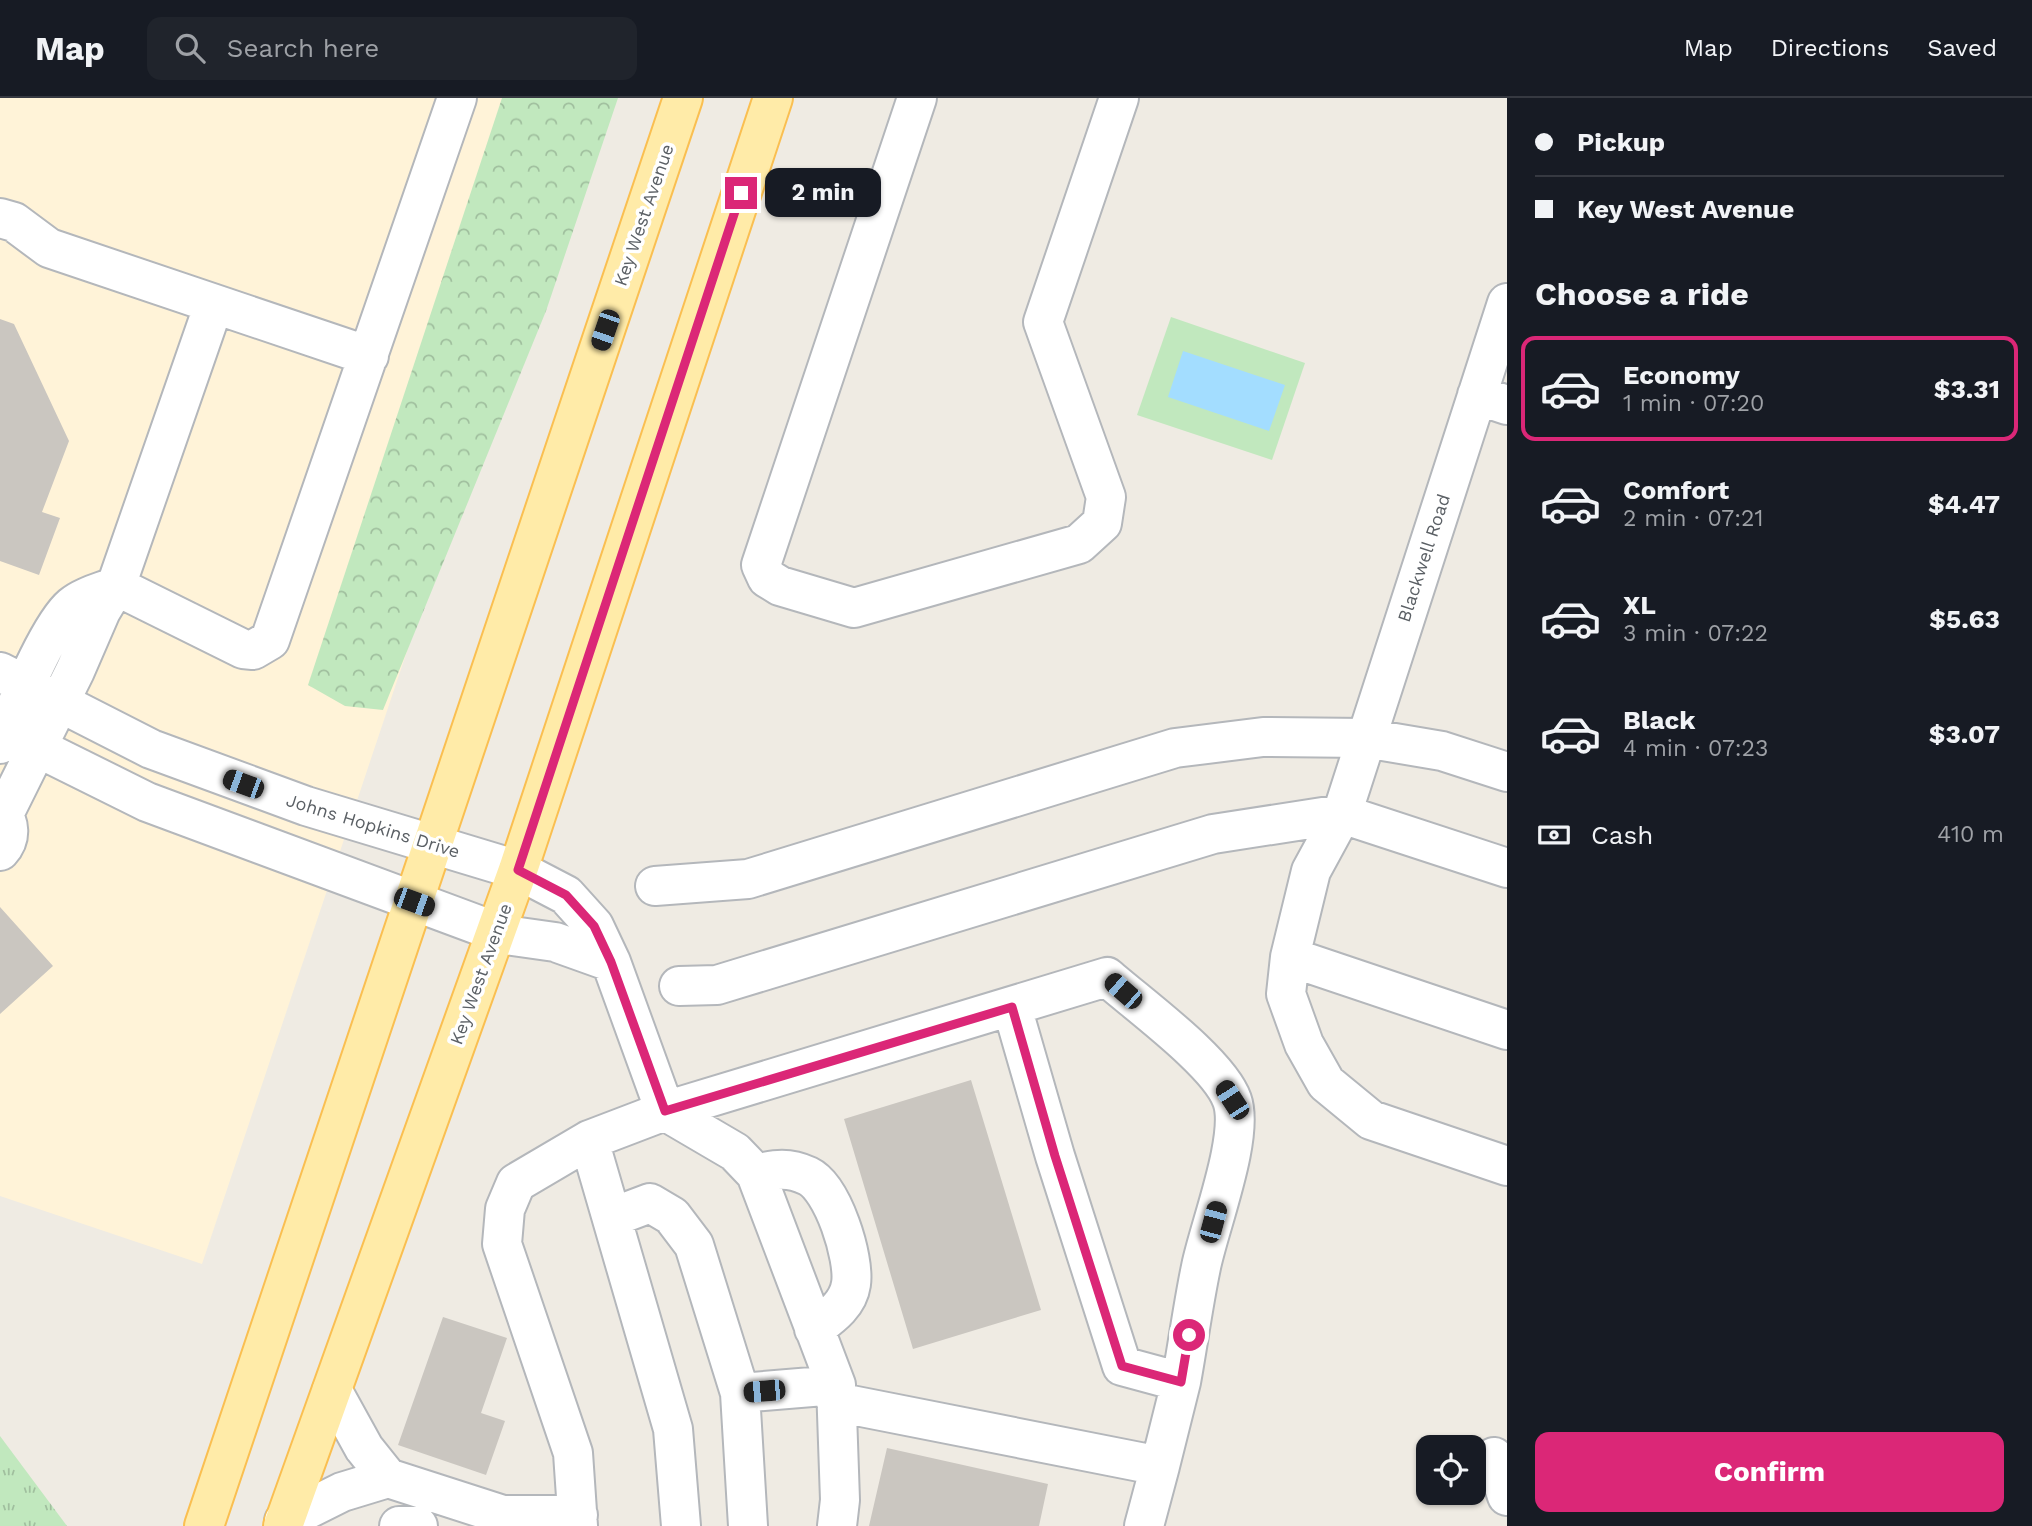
<!DOCTYPE html>
<meta charset="utf-8">
<style>
:root{--surface:#171b24;--page:#20242c;--text:#f1f3f6;--muted:#9ea1a6;--line:#363941;--accent:#db2777}
body{margin:0;font-family:"Work Sans",sans-serif;background:var(--page);color:var(--text);height:100vh;display:flex;flex-direction:column;font-size:26px;white-space:nowrap}
*{box-sizing:border-box;margin:0}
p{font-size:23px;color:var(--muted)}
.icon{flex:none;width:38px;height:38px;fill:none;stroke:currentColor;stroke-width:2;stroke-linecap:round;stroke-linejoin:round}
.map{position:relative;flex:1;overflow:hidden}
.panel{display:flex;flex-direction:column;background:var(--surface);width:525px}
.panel>*{flex:none}
.hud{display:grid;align-content:center;height:154px;padding:0 28px;background:var(--surface)}
.fabs{position:absolute;left:1416px;top:1337px;display:grid;gap:14px}
.fabs a{display:grid;place-items:center;width:70px;height:70px;border-radius:14px;background:var(--surface);box-shadow:0 2px 5px #0004;font-size:35px}
.end{position:absolute;width:32px;height:32px;margin:-16px;border:9px solid #db2777;background:#fff;box-shadow:0 0 0 4px #fff}
.from{border-radius:50%}
.bubble{position:absolute;height:49px;border-radius:14px;background:var(--surface);box-shadow:0 2px 5px #0004;font-size:23px;font-weight:700;line-height:49px;text-align:center}
.car{position:absolute;width:21px;height:42px;margin:-21px -10px;border-radius:9px;box-shadow:0 0 5px 2px #0007;background:linear-gradient(#222 24%,#8ab4d8 0 40%,#222 0 76%,#8ab4d8 0 86%,#222 0)}
.hud b{display:flex;align-items:center;gap:24px;height:66px;font-size:26px}
.hud b+b{border-top:2px solid var(--line)}
.hud i{width:18px;height:18px;background:var(--text)}
ul{padding:0;list-style:none}
li{display:flex;align-items:center;gap:21px;height:105px;margin:0 14px 10px;padding:0 14px;border:4px solid transparent;border-radius:14px}
li div{flex:1}
li b{display:block;font-size:26px}
li em{font-style:normal;font-weight:700}
li.current{border-color:var(--accent)}
li>.icon{width:63px;height:63px;stroke-width:1.5}
h2{padding:0 28px;font-size:32px;line-height:84px}
.pay{display:flex;align-items:center;gap:18px;height:77px;padding:0 28px;font-size:26px}
.pay p{margin-inline-start:auto}
.action{display:flex;gap:14px;margin-top:auto;padding:14px 28px}
.action a{flex:1;height:80px;border-radius:14px;background:var(--accent);color:#fff;font-size:28px;font-weight:700;line-height:80px;text-align:center}
header{display:flex;align-items:center;gap:42px;box-sizing:border-box;height:98px;padding:0 35px;background:var(--surface);border-bottom:2px solid var(--line)}
header strong{font-size:33px}
nav{display:flex;gap:38px;margin-inline-start:auto;font-size:24px}
.search{width:490px;height:63px;background:var(--page);display:flex;align-items:center;gap:18px;box-sizing:border-box;padding:0 24px;border-radius:14px;color:var(--muted);font-size:26px}
main{display:flex;flex:1;min-height:0}
.map>svg:first-child{display:block}
.commercial{fill:#fff3d8}
.grass{fill:url(#grass-tufts)}
.forest{fill:url(#forest-crowns)}
.pitch{fill:#c1e8be}
.water{fill:#a3ddff}
.building{fill:#cac6c0}
.lines{fill:none;stroke-linecap:round;stroke-linejoin:round}
.minor-casing{stroke:#b4b7bb;stroke-width:42}
.major-casing{stroke:#fabf51;stroke-width:42}
.minor{stroke:#fff;stroke-width:38}
.major{stroke:#ffeba8;stroke-width:38}
.route{stroke:#db2777;stroke-width:9}
.labels{text-anchor:middle;stroke-width:7;stroke-linejoin:round;paint-order:stroke}
.street-label{font-size:18px;fill:#5b6065;stroke:#fff}
</style>
<header>
<strong>Map</strong>
<div class="search"><svg class="icon" aria-label="search" viewBox="0 0 24 24"><circle cx="10" cy="10" r="6"/><path d="M15 15l6 6"/></svg>Search here</div>
<nav><a>Map</a><a>Directions</a><a>Saved</a></nav>
</header>
<main>
<div class="map">
<svg width="1507" height="1428" viewBox="0 0 1507 1428">
<defs>
<pattern id="grass-tufts" width="24" height="20" patternUnits="userSpaceOnUse" patternTransform="scale(1.75)"><rect width="24" height="20" fill="#c1e8be"/><path d="M3 7l-1-3M5 7V3M7 7l1-3M15 17l-1-3M17 17v-4M19 17l1-3" fill="none" stroke="#a0bf9e"/></pattern>
<pattern id="forest-crowns" width="20" height="18" patternUnits="userSpaceOnUse" patternTransform="scale(1.75)"><rect width="20" height="18" fill="#c1e8be"/><path d="M2 6a3 3 0 1 1 6 0M12 15a3 3 0 1 1 6 0" fill="none" stroke="#a0bf9e"/></pattern>
</defs>
<rect width="100%" height="100%" fill="#efebe3"/>
<!-- commercial -->
<path class="commercial" d="M 0,0 L 592,0 L 202,1166 L 0,1098 Z"/>
<!-- grass -->
<path class="grass" d="M 0,1338 L 67,1428 L 0,1428 Z"/>
<!-- forest -->
<path class="forest" d="M 502,0 L 618,0 L 546,213 L 383,612 L 345,608 L 308,587 Z"/>
<!-- pitch -->
<path class="pitch" d="M 1171,219 L 1305,265 L 1272,362 L 1137,317 Z"/>
<!-- water -->
<path class="water" d="M 1183,253 L 1285,287 L 1269,333 L 1168,299 Z"/>
<!-- building -->
<path class="building" d="M 0,221 L 14,226 L 69,343 L 42,414 L 60,420 L 39,477 L 0,463 Z
M 0,809 L 53,868 L 0,916 Z
M 971,982 L 1041,1212 L 913,1251 L 844,1021 Z
M 443,1219 L 507,1240 L 481,1315 L 505,1323 L 486,1377 L 398,1347 Z
M 887,1350 L 1048,1386 L 1039,1428 L 869,1428 Z"/>
<g class="lines">
<!-- minor casing -->
<g class="minor-casing">
<path id="minor" d="M 917,0 L 761,467 L 767,480 L 780,488 L 854,510 L 1079,446 L 1102,425 L 1106,399 L 1043,224 L 1119,0
M 0,120 L 14,124 L 49,150 L 369,258
M 1507,205 L 1342,716 L 1311,773 L 1290,859 L 1286,896 L 1304,946 L 1326,985 L 1371,1022 L 1507,1068
M 1477,297 L 1507,307
M 0,574 L 151,651 L 306,708 L 518,772 L 566,797 L 594,828 L 611,864 L 665,1013 L 735,1054 L 756,1076 L 836,1287 L 840,1402 L 837,1428
M 0,631 L 147,704 L 505,837 L 555,844 L 611,864
M 0,646 C 14,614 48,528 72,508 C 84,498 102,494 116,488 L 243,551 L 253,552 L 270,542 L 457,0
M 0,711 C 10,725 12,740 0,753
M 4,716 L 75,573 L 101,513 L 116,488 L 214,206
M 655,788 L 748,781 L 1175,650 L 1263,639 L 1365,640 L 1442,653 L 1507,674
M 1290,859 L 1507,932
M 679,888 L 717,887 L 1213,736 L 1342,716 L 1507,770
M 589,1042 L 673,1331 L 681,1428
M 756,1076 C 775,1071 789,1069 808,1078 C 833,1090 855,1160 851,1186 C 848,1207 830,1219 814,1231
M 613,1119 L 650,1105 L 672,1118 L 694,1147 L 740,1295 L 836,1287
M 740,1295 L 748,1428
M 836,1304 L 1160,1368 L 1144,1428
M 1494,1359 L 1507,1398
M 1160,1368 L 1181,1284
M 388,1380 L 503,1417 L 578,1417
M 284,1423 L 342,1394 L 388,1380 L 364,1350 L 332,1292
M 399,1428 L 418,1428
M 578,1428 L 573,1355 L 502,1146 L 505,1111 L 516,1085 L 589,1042 L 665,1013 L 1107,879 C 1139,907 1219,965 1232,1002 C 1245,1038 1209,1129 1201,1169 C 1193,1207 1188,1246 1181,1284 L 1122,1268 L 1055,1058 L 1012,909"/>
</g>
<!-- major casing -->
<g class="major-casing">
<path id="major" d="M 204,1428 L 683,0
M 283,1428 L 518,772 L 773,0"/>
</g>
<!-- minor -->
<use href="#minor" class="minor"/>
<!-- major -->
<use href="#major" class="major"/>
</g>
<g class="lines">
<!-- route -->
<path class="route" d="M 741,95 L 518,772 L 566,797 L 594,828 L 611,864 L 665,1013 L 1012,909 L 1055,1058 L 1122,1268 L 1181,1284 L 1189,1237"/>
</g>
<g class="labels">
<!-- street labels -->
<g class="street-label">
<text transform="translate(644 117) rotate(-71)" y="6">Key West Avenue</text>
<text transform="translate(1424 460) rotate(-72)" y="6">Blackwell Road</text>
<text transform="translate(373 728) rotate(17)" y="6">Johns Hopkins Drive</text>
<text transform="translate(481 876) rotate(-70)" y="6">Key West Avenue</text>
</g>
</g>
</svg>
<div class="fabs">
<a><svg class="icon" aria-label="locate" viewBox="0 0 24 24"><circle cx="12" cy="12" r="6"/><path d="M12 2v4M12 18v4M2 12h4M18 12h4"/></svg></a>
</div>
<i class="end from" style="left:1189px;top:1237px"></i>
<i class="end" style="left:741px;top:95px"></i>
<div class="bubble" style="left:765px;top:70px;width:116px">2 min</div>
<i class="car" style="left:605px;top:232px;rotate:199deg"></i>
<i class="car" style="left:243px;top:686px;rotate:290deg"></i>
<i class="car" style="left:414px;top:804px;rotate:110deg"></i>
<i class="car" style="left:1123px;top:893px;rotate:311deg"></i>
<i class="car" style="left:1232px;top:1002px;rotate:327deg"></i>
<i class="car" style="left:1213px;top:1124px;rotate:15deg"></i>
<i class="car" style="left:764px;top:1293px;rotate:265deg"></i>
</div>
<section class="panel">
<div class="hud">
<b><i class="from"></i>Pickup</b>
<b><i></i>Key West Avenue</b>
</div>
<h2>Choose a ride</h2>
<ul>
<li class="current"><svg class="icon" aria-label="car" viewBox="0 0 24 24"><path d="M5 17H2v-5l4-1 3-4h7l3 4 3 1v5h-3M9 17h6M6 11h13"/><circle cx="7" cy="17" r="2"/><circle cx="17" cy="17" r="2"/></svg><div><b>Economy</b><p>1 min · 07:20</p></div><em>$3.31</em></li>
<li><svg class="icon" aria-label="car" viewBox="0 0 24 24"><path d="M5 17H2v-5l4-1 3-4h7l3 4 3 1v5h-3M9 17h6M6 11h13"/><circle cx="7" cy="17" r="2"/><circle cx="17" cy="17" r="2"/></svg><div><b>Comfort</b><p>2 min · 07:21</p></div><em>$4.47</em></li>
<li><svg class="icon" aria-label="car" viewBox="0 0 24 24"><path d="M5 17H2v-5l4-1 3-4h7l3 4 3 1v5h-3M9 17h6M6 11h13"/><circle cx="7" cy="17" r="2"/><circle cx="17" cy="17" r="2"/></svg><div><b>XL</b><p>3 min · 07:22</p></div><em>$5.63</em></li>
<li><svg class="icon" aria-label="car" viewBox="0 0 24 24"><path d="M5 17H2v-5l4-1 3-4h7l3 4 3 1v5h-3M9 17h6M6 11h13"/><circle cx="7" cy="17" r="2"/><circle cx="17" cy="17" r="2"/></svg><div><b>Black</b><p>4 min · 07:23</p></div><em>$3.07</em></li>
</ul>
<div class="pay"><svg class="icon" aria-label="cash" viewBox="0 0 24 24"><path d="M3 7h18v10H3z"/><circle cx="12" cy="12" r="2"/></svg>Cash<p>410 m</p></div>
<div class="action"><a>Confirm</a></div>
</section>
</main>
